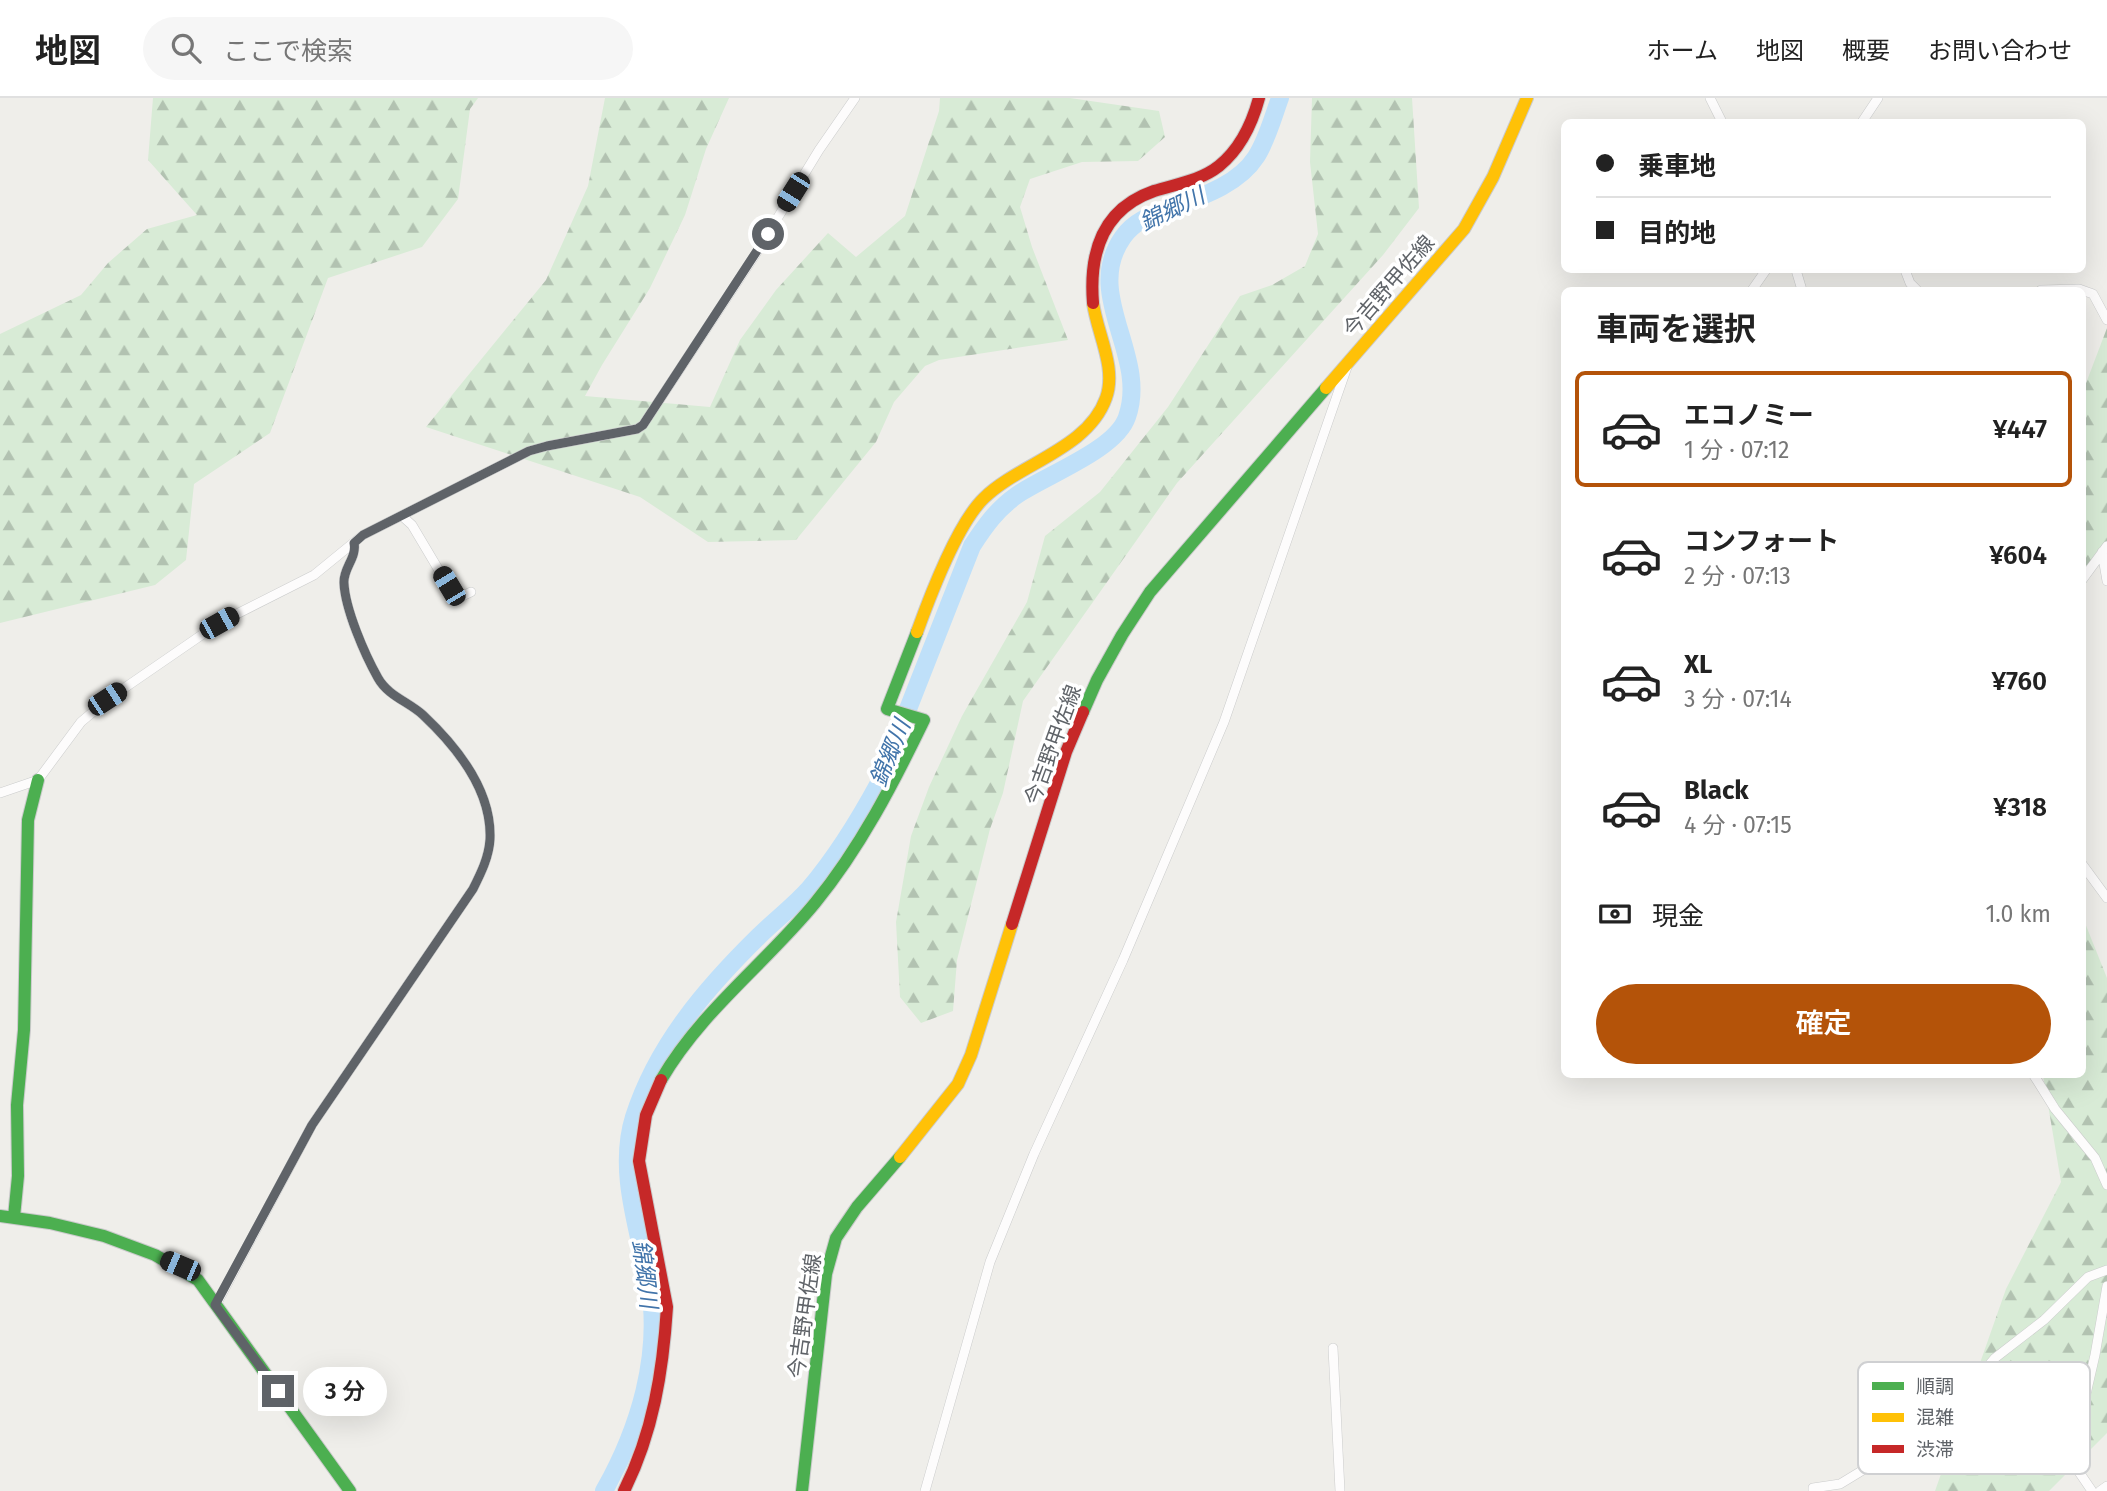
<!DOCTYPE html>
<html lang="ja">
<meta charset="utf-8">
<style>
:root{--surface:#fff;--page:#f6f6f6;--text:#222;--muted:#767676;--line:#e0e0e0;--accent:#b45309}
body{margin:0;font-family:"Fira Sans","Noto Sans JP",sans-serif;background:var(--page);color:var(--text);height:100vh;display:flex;flex-direction:column;font-size:26px;white-space:nowrap}
*{box-sizing:border-box;margin:0}
p{font-size:23px;color:var(--muted)}
.icon{flex:none;width:38px;height:38px;fill:none;stroke:currentColor;stroke-width:2;stroke-linecap:round;stroke-linejoin:round}
.map{position:relative;flex:1;overflow:hidden}
.side{position:absolute;left:1561px;top:189px;width:525px;height:791px;display:flex;flex-direction:column;background:var(--surface);border-radius:10px;box-shadow:0 7px 28px #0002}
.side>*{flex:none}
.banner{position:absolute;left:1561px;top:21px;width:525px;height:154px;border-radius:10px;box-shadow:0 7px 28px #0002;display:grid;align-content:center;height:154px;padding:0 35px;background:var(--surface)}
.end{position:absolute;width:32px;height:32px;margin:-16px;border:9px solid #5f6368;background:#fff;box-shadow:0 0 0 4px #fff}
.from{border-radius:50%}
.bubble{position:absolute;height:49px;border-radius:24px;background:var(--surface);box-shadow:0 7px 28px #0002;font-size:23px;font-weight:600;line-height:49px;text-align:center}
.car{position:absolute;width:21px;height:42px;margin:-21px -10px;border-radius:9px;box-shadow:0 0 5px 2px #0007;background:linear-gradient(#222 24%,#8ab4d8 0 40%,#222 0 76%,#8ab4d8 0 86%,#222 0)}
.banner b{display:flex;align-items:center;gap:24px;height:66px;font-size:26px}
.banner b+b{border-top:2px solid var(--line)}
.banner i{width:18px;height:18px;background:var(--text)}
ul{padding:0;list-style:none}
li{display:flex;align-items:center;gap:21px;height:116px;margin:0 14px 10px;padding:0 21px;border:4px solid transparent;border-radius:10px}
li div{flex:1}
li b{display:block;font-size:26px}
li em{font-style:normal;font-weight:600}
li.selected{border-color:var(--accent)}
li>.icon{width:63px;height:63px;stroke-width:1.5}
h2{padding:0 35px;font-size:32px;line-height:84px}
.pay{display:flex;align-items:center;gap:18px;height:77px;padding:0 35px;font-size:26px}
.pay p{margin-inline-start:auto}
.action{display:flex;gap:14px;margin-top:auto;padding:14px 35px}
.action a{flex:1;height:80px;border-radius:42px;background:var(--accent);color:#fff;font-size:28px;font-weight:600;line-height:80px;text-align:center}
header{display:flex;align-items:center;gap:42px;box-sizing:border-box;height:98px;padding:0 35px;background:var(--surface);border-bottom:2px solid var(--line)}
header strong{font-size:33px}
nav{display:flex;gap:38px;margin-inline-start:auto;font-size:24px}
.search{width:490px;height:63px;background:var(--page);display:flex;align-items:center;gap:18px;box-sizing:border-box;padding:0 24px;border-radius:38px;color:var(--muted);font-size:26px}
.map>svg:first-child{display:block}
.forest{fill:url(#forest-firs)}
.lines{fill:none;stroke-linecap:round;stroke-linejoin:round}
.river{stroke:#bfe0f9;stroke-width:18}
.street-casing{stroke:#cbcccc;stroke-width:10}
.fast-casing{stroke:#cacacb;stroke-width:14}
.slow-casing{stroke:#cacacb;stroke-width:14}
.jam-casing{stroke:#cacacb;stroke-width:14}
.street{stroke:#fdfcfc;stroke-width:9}
.fast{stroke:#4caf50;stroke-width:12}
.slow{stroke:#ffc107;stroke-width:12}
.jam{stroke:#c62828;stroke-width:12}
.route{stroke:#5f6368;stroke-width:9}
.labels{text-anchor:middle;stroke-width:7;stroke-linejoin:round;paint-order:stroke}
.street-label{font-size:21px;fill:#5f6368;stroke:#fff}
.water-label{font-size:23px;font-style:italic;fill:#4174aa;stroke:#fff}
.key{fill:#fff;stroke:#cfd0d2;stroke-width:2}
.key-label{font-size:19px;fill:#5f6368}
</style>
<header>
<strong>地図</strong>
<div class="search"><svg class="icon" aria-label="search" viewBox="0 0 24 24"><circle cx="10" cy="10" r="6"/><path d="M15 15l6 6"/></svg>ここで検索</div>
<nav><a>ホーム</a><a>地図</a><a>概要</a><a>お問い合わせ</a></nav>
</header>
<div class="map">
<svg width="2107" height="1393" viewBox="0 0 2107 1393">
<defs>
<pattern id="forest-firs" width="22" height="20" patternUnits="userSpaceOnUse" patternTransform="scale(1.75)"><rect width="22" height="20" fill="#d8ebd6"/><path d="M5 1l3.5 6h-7zM16 11l3.5 6h-7z" fill="#b2c2b1"/></pattern>
</defs>
<rect width="100%" height="100%" fill="#efeeea"/>
<!-- forest -->
<path class="forest" d="M 153,0 L 478,0 L 470,11 L 458,101 L 422,149 L 328,180 L 270,335 L 194,386 L 186,462 L 155,487 L 0,525 L 0,236 L 81,197 L 108,165 L 147,131 L 197,117 L 148,62 Z
M 605,0 L 729,0 L 706,51 L 685,117 L 650,190 L 602,267 L 585,298 L 710,309 L 740,242 L 776,192 L 828,135 L 856,159 L 905,118 L 939,13 L 940,0 L 1070,0 L 1159,13 L 1165,39 L 1138,63 L 1082,64 L 1030,81 L 1020,109 L 1032,149 L 1068,242 L 939,262 L 925,268 L 894,304 L 876,344 L 796,442 L 708,444 L 640,399 L 426,329 L 546,182 L 588,88 Z
M 1312,0 L 1412,0 L 1419,110 L 1383,157 L 1177,385 L 1023,603 L 1003,695 L 990,731 L 957,862 L 953,913 L 921,925 L 900,899 L 896,824 L 911,738 L 929,689 L 962,618 L 1027,504 L 1045,438 L 1100,394 L 1168,309 L 1240,198 L 1272,187 L 1305,168 L 1318,136 L 1310,64 Z
M 2107,230 L 2107,450 L 2083,490 L 2083,293 Z
M 2083,820 L 2107,880 L 2107,1335 L 2049,1393 L 1935,1393 L 2006,1191 L 2061,1084 L 2043,977 L 2082,976 Z"/>
<g class="lines">
<!-- river -->
<path class="river" d="M 604,1393 C 639,1331 662,1257 649,1185 C 639,1132 617,1073 634,1019 C 657,947 706,890 759,838 C 775,822 794,808 809,791 C 837,758 859,722 879,685 L 972,448 C 985,428 997,411 1017,397 C 1046,377 1116,352 1127,319 C 1149,257 1082,197 1123,139 C 1135,122 1152,117 1171,110 C 1200,99 1238,87 1256,59 C 1267,42 1273,19 1280,0"/>
<!-- street casing -->
<g class="street-casing">
<path id="street" d="M 1710,0 L 1722,24
M 1862,24 L 1878,0
M 1796,172 L 1802,192
M 1905,172 L 1910,185 L 1917,192
M 1752,192 L 1766,172
M 2041,192 L 2079,191 L 2093,196 L 2107,222
M 402,418 L 412,427 L 456,501 L 471,494
M 2102,454 L 2107,483
M 2082,482 L 2107,448
M 0,695 L 38,682 L 81,624 L 107,602 L 219,525 L 314,477 L 363,437 L 529,353 L 547,348 L 637,331 L 643,327 L 755,157 L 819,52 L 855,0
M 2082,766 L 2107,800
M 2033,976 L 2055,1011 L 2095,1060 L 2107,1087
M 216,1207 L 312,1027 L 473,791 C 481,775 489,759 490,741 C 492,692 457,649 423,617 C 409,604 388,598 378,580 C 365,557 345,512 344,485 C 343,470 357,460 354,445
M 1333,1250 L 1340,1393
M 925,1393 L 990,1164 L 1034,1056 L 1123,862 L 1224,624 L 1347,269
M 1813,1393 L 1813,1390 L 1840,1386 L 1924,1335 L 1948,1315 L 1995,1260 L 2044,1222 L 2088,1179 L 2107,1172
M 2092,1393 L 2079,1374 L 2075,1358 L 2077,1335 L 2095,1257 L 2107,1188
M 2100,1393 L 2107,1388"/>
</g>
<!-- fast casing -->
<g class="fast-casing">
<path id="fast" d="M 1083,614 L 1097,582 L 1122,537 L 1150,494 L 1326,290
M 661,982 C 701,913 765,866 815,805 C 860,750 893,686 924,622 L 887,611 L 917,534
M 0,1118 L 50,1125 L 104,1138 L 155,1157 L 198,1182 L 350,1393
M 14,1119 L 18,1078 L 17,1007 L 24,932 L 28,722 L 38,682
M 802,1393 L 826,1176 L 836,1140 L 857,1109 L 900,1059"/>
</g>
<!-- slow casing -->
<g class="slow-casing">
<path id="slow" d="M 1326,290 L 1464,131 L 1493,79 L 1527,0
M 917,534 C 930,498 957,426 984,400 C 1020,365 1088,351 1106,300 C 1117,270 1097,235 1093,205
M 900,1059 L 958,986 L 971,957 L 1012,826"/>
</g>
<!-- jam casing -->
<g class="jam-casing">
<path id="jam" d="M 1093,205 C 1089,155 1102,111 1154,93 C 1176,86 1200,83 1219,68 C 1240,51 1252,26 1259,0
M 1012,826 L 1066,654 L 1083,614
M 624,1393 C 653,1335 663,1273 667,1209 L 639,1063 L 646,1017 L 661,982"/>
</g>
<!-- street -->
<use href="#street" class="street"/>
<!-- fast -->
<use href="#fast" class="fast"/>
<!-- slow -->
<use href="#slow" class="slow"/>
<!-- jam -->
<use href="#jam" class="jam"/>
</g>
<g class="lines">
<!-- route -->
<path class="route" d="M 278,1293 L 215,1207 L 312,1027 L 473,791 C 481,775 489,759 490,741 C 492,693 456,648 423,617 C 409,604 388,598 378,580 C 365,557 345,511 344,485 C 343,470 357,460 354,445 L 363,437 L 529,353 L 547,348 L 637,331 L 643,327 L 768,136"/>
</g>
<g class="labels">
<!-- street labels -->
<g class="street-label">
<text transform="translate(1389 188) rotate(-49)" y="7">今吉野甲佐線</text>
<text transform="translate(1053 647) rotate(-70)" y="7">今吉野甲佐線</text>
<text transform="translate(805 1218) rotate(-82)" y="7">今吉野甲佐線</text>
</g>
<!-- water labels -->
<g class="water-label">
<text transform="translate(1172 111) rotate(-26)" y="8">錦郷川</text>
<text transform="translate(890 655) rotate(-68)" y="8">錦郷川</text>
<text transform="translate(645 1176) rotate(83)" y="8">錦郷川</text>
</g>
</g>
<!-- legend -->
<rect x="1858" y="1264" width="232" height="112" rx="10" class="key"/>
<rect x="1872" y="1284" width="32" height="8" fill="#4caf50"/>
<rect x="1872" y="1315" width="32" height="9" fill="#ffc107"/>
<rect x="1872" y="1347" width="32" height="8" fill="#c62828"/>
<g class="key-label">
<text x="1916" y="1295">順調</text>
<text x="1916" y="1326">混雑</text>
<text x="1916" y="1358">渋滞</text>
</g>
</svg>
<i class="end from" style="left:768px;top:136px"></i>
<i class="end" style="left:278px;top:1293px"></i>
<div class="bubble" style="left:303px;top:1269px;width:84px">3 分</div>
<i class="car" style="left:793px;top:94px;rotate:212deg"></i>
<i class="car" style="left:449px;top:488px;rotate:329deg"></i>
<i class="car" style="left:219px;top:525px;rotate:61deg"></i>
<i class="car" style="left:107px;top:601px;rotate:57deg"></i>
<i class="car" style="left:180px;top:1168px;rotate:293deg"></i>
<div class="banner">
<b><i class="from"></i>乗車地</b>
<b><i></i>目的地</b>
</div>
<section class="side">
<h2>車両を選択</h2>
<ul>
<li class="selected"><svg class="icon" aria-label="car" viewBox="0 0 24 24"><path d="M5 17H2v-5l4-1 3-4h7l3 4 3 1v5h-3M9 17h6M6 11h13"/><circle cx="7" cy="17" r="2"/><circle cx="17" cy="17" r="2"/></svg><div><b>エコノミー</b><p>1 分 · 07:12</p></div><em>¥447</em></li>
<li><svg class="icon" aria-label="car" viewBox="0 0 24 24"><path d="M5 17H2v-5l4-1 3-4h7l3 4 3 1v5h-3M9 17h6M6 11h13"/><circle cx="7" cy="17" r="2"/><circle cx="17" cy="17" r="2"/></svg><div><b>コンフォート</b><p>2 分 · 07:13</p></div><em>¥604</em></li>
<li><svg class="icon" aria-label="car" viewBox="0 0 24 24"><path d="M5 17H2v-5l4-1 3-4h7l3 4 3 1v5h-3M9 17h6M6 11h13"/><circle cx="7" cy="17" r="2"/><circle cx="17" cy="17" r="2"/></svg><div><b>XL</b><p>3 分 · 07:14</p></div><em>¥760</em></li>
<li><svg class="icon" aria-label="car" viewBox="0 0 24 24"><path d="M5 17H2v-5l4-1 3-4h7l3 4 3 1v5h-3M9 17h6M6 11h13"/><circle cx="7" cy="17" r="2"/><circle cx="17" cy="17" r="2"/></svg><div><b>Black</b><p>4 分 · 07:15</p></div><em>¥318</em></li>
</ul>
<div class="pay"><svg class="icon" aria-label="cash" viewBox="0 0 24 24"><path d="M3 7h18v10H3z"/><circle cx="12" cy="12" r="2"/></svg>現金<p>1.0 km</p></div>
<div class="action"><a>確定</a></div>
</section>
</div>
